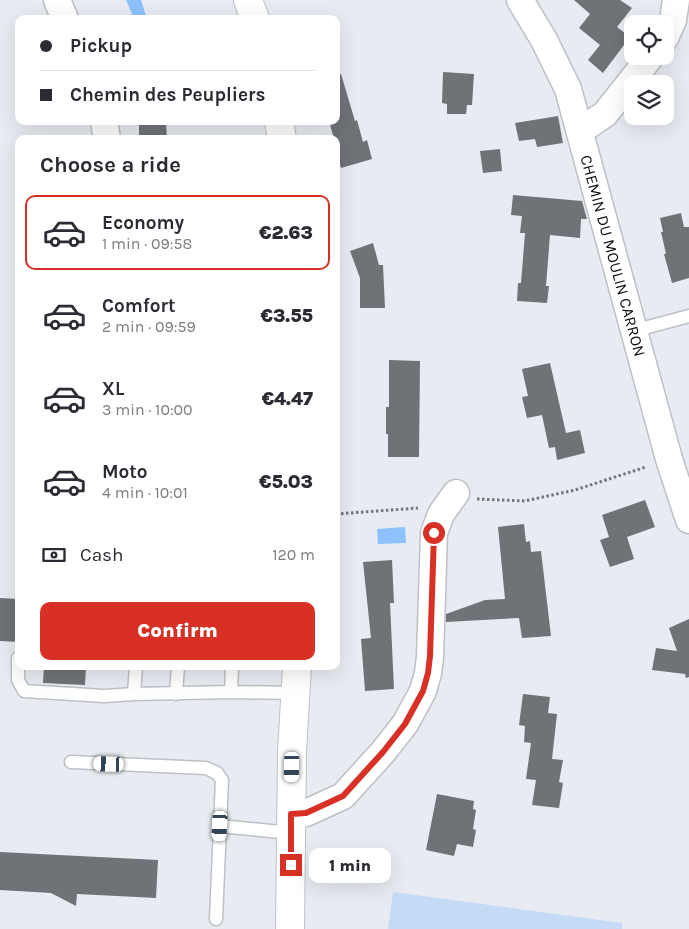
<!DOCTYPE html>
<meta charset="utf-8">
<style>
:root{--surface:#fff;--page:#f7f7f7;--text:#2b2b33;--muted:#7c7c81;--line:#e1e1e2;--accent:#d93025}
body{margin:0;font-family:Karla,sans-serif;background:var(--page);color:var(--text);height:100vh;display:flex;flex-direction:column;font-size:19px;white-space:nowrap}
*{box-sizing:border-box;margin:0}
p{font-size:16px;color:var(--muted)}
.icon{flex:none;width:28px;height:28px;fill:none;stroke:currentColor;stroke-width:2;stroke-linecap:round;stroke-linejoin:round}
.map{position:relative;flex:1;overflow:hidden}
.sheet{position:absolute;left:15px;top:135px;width:325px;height:535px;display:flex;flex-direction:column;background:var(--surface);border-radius:10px;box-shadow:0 5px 20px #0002}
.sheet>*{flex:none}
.hud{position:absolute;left:15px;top:15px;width:325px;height:110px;border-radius:10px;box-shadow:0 5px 20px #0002;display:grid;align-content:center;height:110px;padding:0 25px;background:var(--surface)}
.fabs{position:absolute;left:624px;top:15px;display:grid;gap:10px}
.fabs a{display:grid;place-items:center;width:50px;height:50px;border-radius:10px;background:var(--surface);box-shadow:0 5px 20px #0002;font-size:25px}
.end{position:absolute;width:22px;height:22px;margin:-11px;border:6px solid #d93025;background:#fff;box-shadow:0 0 0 2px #fff}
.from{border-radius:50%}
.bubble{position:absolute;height:35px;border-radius:10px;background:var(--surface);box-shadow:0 5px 20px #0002;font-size:16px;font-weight:800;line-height:35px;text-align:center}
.car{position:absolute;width:15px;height:30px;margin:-15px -8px;border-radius:6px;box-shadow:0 0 4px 1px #0007;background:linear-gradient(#fff 24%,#345 0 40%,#fff 0 76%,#345 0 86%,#fff 0)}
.hud b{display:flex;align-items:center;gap:18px;height:48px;font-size:19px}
.hud b+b{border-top:1px solid var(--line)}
.hud i{width:12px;height:12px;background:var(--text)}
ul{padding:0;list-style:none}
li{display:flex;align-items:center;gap:15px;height:75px;margin:0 10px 8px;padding:0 15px;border:2px solid transparent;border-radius:10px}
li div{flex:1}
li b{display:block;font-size:19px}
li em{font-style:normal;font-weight:800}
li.current{border-color:var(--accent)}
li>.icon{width:45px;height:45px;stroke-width:1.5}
h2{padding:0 25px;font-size:22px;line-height:60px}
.pay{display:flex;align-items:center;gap:12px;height:55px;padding:0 25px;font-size:19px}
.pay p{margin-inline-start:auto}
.button{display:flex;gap:10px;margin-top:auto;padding:10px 25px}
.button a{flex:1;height:58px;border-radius:10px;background:var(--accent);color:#fff;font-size:20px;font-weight:800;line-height:58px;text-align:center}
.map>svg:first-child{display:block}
.green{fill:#c4daf5}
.water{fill:#8dc2ff}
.building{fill:#6f7378}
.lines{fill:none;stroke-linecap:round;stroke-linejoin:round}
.lane-casing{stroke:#bcc1c6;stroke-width:15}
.street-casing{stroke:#bcc1c6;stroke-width:29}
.secondary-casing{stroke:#bcc1c6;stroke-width:30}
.path{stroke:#737679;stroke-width:3;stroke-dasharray:2.5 2.5;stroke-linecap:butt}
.lane{stroke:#fff;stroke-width:12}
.street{stroke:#fff;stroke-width:26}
.secondary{stroke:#fff;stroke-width:28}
.route{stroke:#d93025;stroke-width:6}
.labels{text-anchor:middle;stroke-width:4.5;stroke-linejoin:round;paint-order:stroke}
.street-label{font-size:16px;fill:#0b0d0e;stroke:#f6fafe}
</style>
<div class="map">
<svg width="689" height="929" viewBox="0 0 689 929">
<rect width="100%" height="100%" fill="#e8ecf2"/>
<!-- green -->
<path class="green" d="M 393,892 L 622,923 L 622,929 L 388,929 Z"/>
<!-- water -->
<path class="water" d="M 126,0 L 141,0 L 147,19 L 134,19 Z
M 405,527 L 406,543 L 378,544 L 377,529 Z"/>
<!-- building -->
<path class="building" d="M 574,0 L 620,0 L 632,8 L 617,27 L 630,37 L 603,73 L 588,60 L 600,45 L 579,28 L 590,14 Z
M 443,72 L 474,74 L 472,105 L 467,105 L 466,114 L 447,114 L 447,104 L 442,103 Z
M 341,74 L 355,121 L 357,120 L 363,142 L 367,140 L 372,159 L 341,168 L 336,152 L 336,139 L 334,139 L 329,121 L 336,121 L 336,75 Z
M 558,116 L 563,143 L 537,147 L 535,139 L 519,141 L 515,123 Z
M 139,121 L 166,121 L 167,139 L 139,139 Z
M 500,149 L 502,171 L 483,173 L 480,151 Z
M 513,195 L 582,201 L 587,219 L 581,219 L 580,238 L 550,235 L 546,286 L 549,286 L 547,303 L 517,301 L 518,283 L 521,283 L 525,233 L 520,233 L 522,216 L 511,215 Z
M 681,213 L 684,227 L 689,227 L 689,278 L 672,283 L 664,254 L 666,254 L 661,232 L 663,232 L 660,218 Z
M 373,243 L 379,265 L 383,265 L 385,308 L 360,308 L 360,278 L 350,251 Z
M 389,360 L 420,361 L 419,457 L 388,457 L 388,434 L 386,434 L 386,407 L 389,407 Z
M 550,363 L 566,433 L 580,430 L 585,453 L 557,460 L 555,447 L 549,448 L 542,415 L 527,418 L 522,397 L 528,396 L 522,369 Z
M 645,500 L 655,527 L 627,537 L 634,559 L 610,567 L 600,540 L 609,537 L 602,515 Z
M 524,524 L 526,542 L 530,541 L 531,552 L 541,551 L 551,636 L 522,638 L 519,618 L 446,622 L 446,614 L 485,600 L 505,599 L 498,527 Z
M 392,560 L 394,603 L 390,603 L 394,689 L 365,691 L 361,639 L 371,638 L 363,562 Z
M 0,598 L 19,599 L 19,642 L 0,641 Z
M 689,619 L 689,677 L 686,678 L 685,674 L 652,670 L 656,648 L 677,651 L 669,628 Z
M 44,666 L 86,666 L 85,685 L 43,683 Z
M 523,694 L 550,697 L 548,713 L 557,714 L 552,759 L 563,760 L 559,782 L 563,783 L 559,808 L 532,805 L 536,780 L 526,779 L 531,743 L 524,742 L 525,726 L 519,725 Z
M 437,794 L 474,801 L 473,809 L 476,810 L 473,829 L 476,830 L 473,847 L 457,844 L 454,856 L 426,850 Z
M 0,852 L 158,860 L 156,898 L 77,894 L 76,906 L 51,893 L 0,890 Z"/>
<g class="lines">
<!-- lane casing -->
<g class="lane-casing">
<path id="lane" d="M 633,331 L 689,316
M 18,658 L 18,680 L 24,691 L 104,696 L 134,694
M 136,666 L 134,694 L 231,692 L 296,693
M 231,692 L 232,666
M 176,694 L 178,666
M 71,762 L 206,768 L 217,773 L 222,780 L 220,826
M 216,919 L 220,826 L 291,833"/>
</g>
<!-- street casing -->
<g class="street-casing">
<g id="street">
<path d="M 57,0 L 65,19"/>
<path id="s1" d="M 520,0 L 544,40 L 568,89 L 669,459 L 689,520"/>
<path d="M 665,38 L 673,20 L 676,0"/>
<path d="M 104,121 L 107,139"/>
<path d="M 580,131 L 605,114 L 651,56"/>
<path d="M 291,815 L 306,813 L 343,796 L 383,752 L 405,724 L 423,691 L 428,673 L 430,657 L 434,533 L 441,514 L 456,493"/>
</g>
</g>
<!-- secondary casing -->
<g class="secondary-casing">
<path id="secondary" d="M 248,0 L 255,19
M 279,121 L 282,139
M 290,929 L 292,752 L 297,666"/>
</g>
<!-- path -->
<path class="path" d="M 477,499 L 525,501 L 575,490 L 646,467
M 336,514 L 418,508"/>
<!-- lane -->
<use href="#lane" class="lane"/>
<!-- street -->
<use href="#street" class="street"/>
<!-- secondary -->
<use href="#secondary" class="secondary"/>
</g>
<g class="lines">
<!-- route -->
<path class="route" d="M 291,865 L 291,814 L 306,813 L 343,796 L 383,752 L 405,724 L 423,691 L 428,673 L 430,656 L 434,533"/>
</g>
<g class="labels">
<!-- street labels -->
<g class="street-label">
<text dy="6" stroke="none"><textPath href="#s1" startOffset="274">CHEMIN DU MOULIN CARRON</textPath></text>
</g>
</g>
</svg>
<div class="fabs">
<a><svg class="icon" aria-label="locate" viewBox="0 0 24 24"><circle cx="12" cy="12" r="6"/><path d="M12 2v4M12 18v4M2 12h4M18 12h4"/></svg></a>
<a><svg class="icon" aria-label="layers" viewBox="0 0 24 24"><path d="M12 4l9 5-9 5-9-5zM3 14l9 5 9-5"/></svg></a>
</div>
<i class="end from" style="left:434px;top:533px"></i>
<i class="end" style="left:291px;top:865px"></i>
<div class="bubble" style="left:309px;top:848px;width:82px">1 min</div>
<i class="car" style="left:109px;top:764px;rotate:272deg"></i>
<i class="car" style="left:292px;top:767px;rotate:181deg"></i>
<i class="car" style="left:220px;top:826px;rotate:183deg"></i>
<div class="hud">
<b><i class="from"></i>Pickup</b>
<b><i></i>Chemin des Peupliers</b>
</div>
<section class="sheet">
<h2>Choose a ride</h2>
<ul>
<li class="current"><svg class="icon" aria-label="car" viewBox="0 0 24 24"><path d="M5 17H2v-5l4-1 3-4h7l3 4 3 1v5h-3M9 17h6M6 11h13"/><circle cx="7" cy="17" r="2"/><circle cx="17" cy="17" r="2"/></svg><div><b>Economy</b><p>1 min · 09:58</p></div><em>€2.63</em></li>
<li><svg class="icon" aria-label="car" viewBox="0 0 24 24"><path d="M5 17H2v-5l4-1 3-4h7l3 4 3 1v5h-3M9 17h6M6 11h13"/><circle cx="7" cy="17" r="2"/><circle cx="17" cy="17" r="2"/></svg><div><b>Comfort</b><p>2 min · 09:59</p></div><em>€3.55</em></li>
<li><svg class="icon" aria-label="car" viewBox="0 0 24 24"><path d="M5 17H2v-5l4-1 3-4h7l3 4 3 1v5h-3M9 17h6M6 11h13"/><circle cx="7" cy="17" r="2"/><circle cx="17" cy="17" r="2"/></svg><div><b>XL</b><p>3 min · 10:00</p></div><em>€4.47</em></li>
<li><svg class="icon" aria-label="car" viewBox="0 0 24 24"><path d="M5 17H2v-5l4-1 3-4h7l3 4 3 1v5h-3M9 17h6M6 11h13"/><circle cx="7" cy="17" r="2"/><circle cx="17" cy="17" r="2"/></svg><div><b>Moto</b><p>4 min · 10:01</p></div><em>€5.03</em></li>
</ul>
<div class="pay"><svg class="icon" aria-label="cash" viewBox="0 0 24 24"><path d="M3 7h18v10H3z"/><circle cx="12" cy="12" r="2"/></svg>Cash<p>120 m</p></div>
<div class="button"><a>Confirm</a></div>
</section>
</div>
